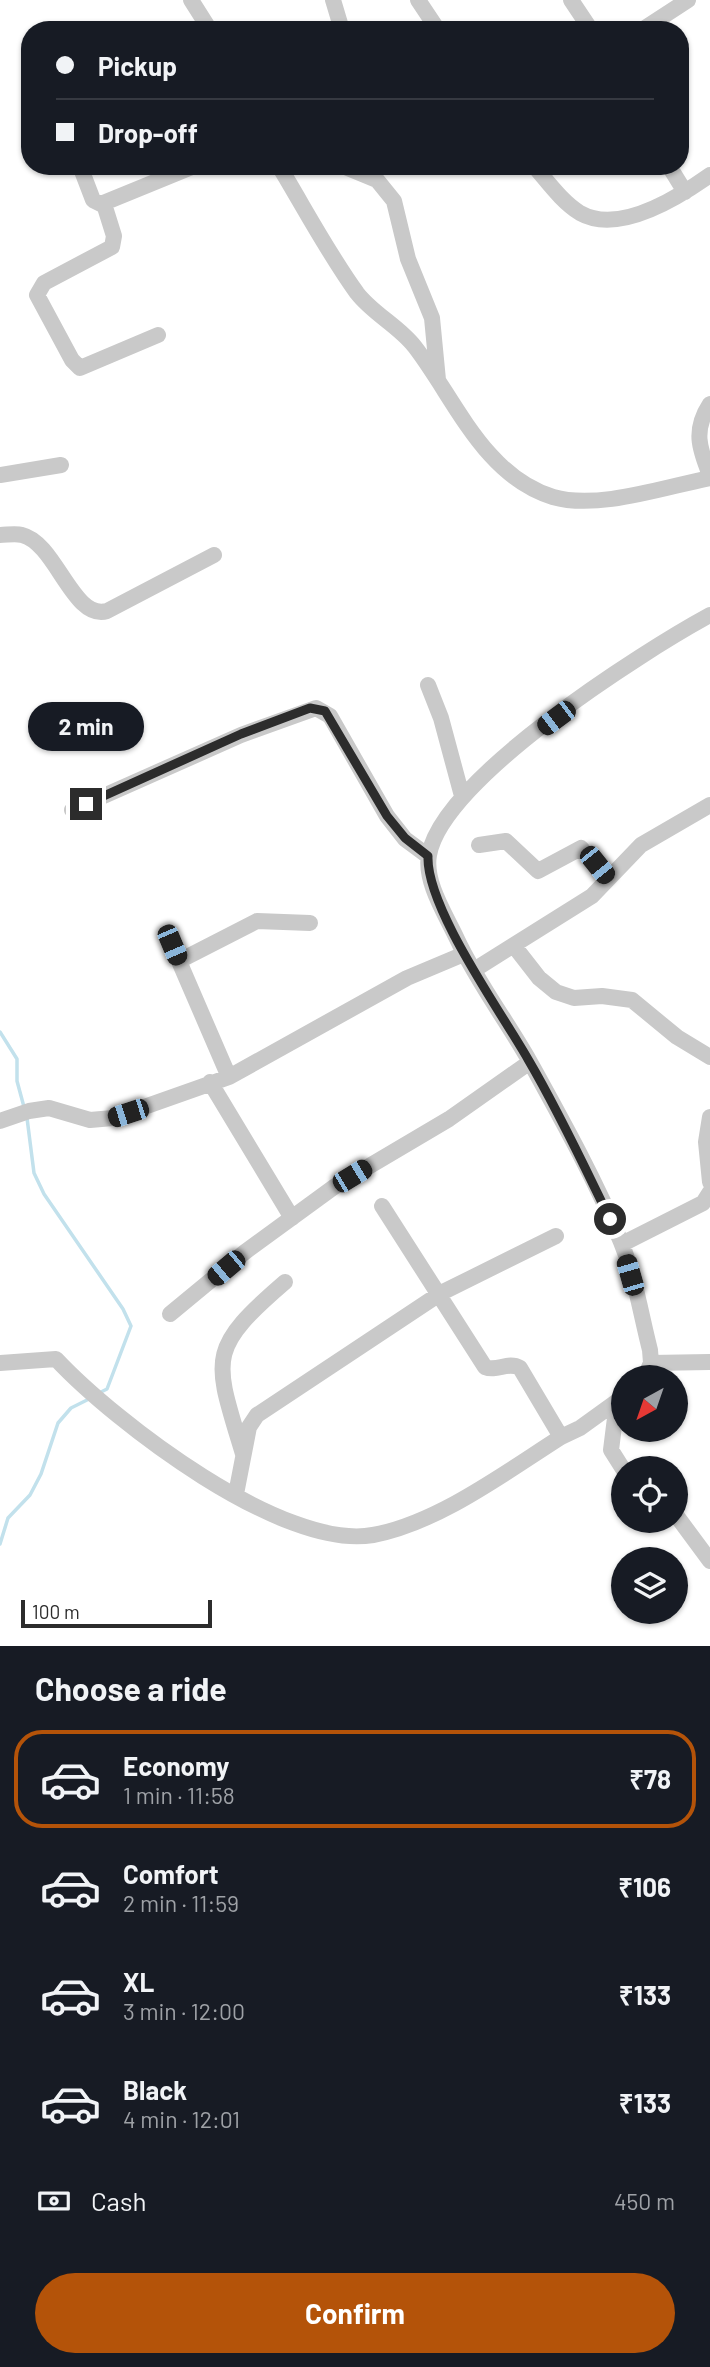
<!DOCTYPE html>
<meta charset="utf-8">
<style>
:root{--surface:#171b24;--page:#20242c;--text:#f1f3f6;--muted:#9ea1a6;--line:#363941;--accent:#b45309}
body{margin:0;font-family:Barlow,sans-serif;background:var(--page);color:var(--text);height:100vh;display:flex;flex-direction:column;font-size:26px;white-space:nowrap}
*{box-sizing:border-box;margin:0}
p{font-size:23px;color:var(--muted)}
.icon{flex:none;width:38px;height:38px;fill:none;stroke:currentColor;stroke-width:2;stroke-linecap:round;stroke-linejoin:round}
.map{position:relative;height:1646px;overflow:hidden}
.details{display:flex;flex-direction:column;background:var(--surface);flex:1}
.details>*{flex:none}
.banner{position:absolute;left:21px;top:21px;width:668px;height:154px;border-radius:28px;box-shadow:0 2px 5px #0004;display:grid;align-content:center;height:154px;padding:0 35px;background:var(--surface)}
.needle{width:46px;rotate:220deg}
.tools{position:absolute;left:611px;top:1365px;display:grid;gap:14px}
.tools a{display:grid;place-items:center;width:77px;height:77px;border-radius:50%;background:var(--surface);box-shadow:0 2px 5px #0004;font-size:35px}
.scale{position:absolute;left:21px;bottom:18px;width:191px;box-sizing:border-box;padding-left:7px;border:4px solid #2c2c2c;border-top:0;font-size:19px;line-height:24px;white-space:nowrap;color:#2c2c2c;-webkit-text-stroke:5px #fff;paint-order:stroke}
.end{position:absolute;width:32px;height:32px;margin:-16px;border:9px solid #2c2c2c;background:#fff;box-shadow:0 0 0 4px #fff}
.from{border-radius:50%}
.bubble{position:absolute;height:49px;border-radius:24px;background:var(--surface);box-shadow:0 2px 5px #0004;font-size:23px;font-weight:700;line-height:49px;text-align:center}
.car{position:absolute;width:21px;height:42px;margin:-21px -10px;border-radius:9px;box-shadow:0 0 5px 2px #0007;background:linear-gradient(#222 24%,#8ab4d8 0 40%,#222 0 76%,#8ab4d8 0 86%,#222 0)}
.banner b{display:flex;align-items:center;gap:24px;height:66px;font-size:26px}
.banner b+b{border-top:2px solid var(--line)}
.banner i{width:18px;height:18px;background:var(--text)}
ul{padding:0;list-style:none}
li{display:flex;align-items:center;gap:21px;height:98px;margin:0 14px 10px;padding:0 21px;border:4px solid transparent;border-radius:28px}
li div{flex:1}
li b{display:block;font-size:26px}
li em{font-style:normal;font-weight:700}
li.active{border-color:var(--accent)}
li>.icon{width:63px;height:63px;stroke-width:1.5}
h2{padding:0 35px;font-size:32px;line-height:84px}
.pay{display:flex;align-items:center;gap:18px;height:77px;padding:0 35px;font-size:26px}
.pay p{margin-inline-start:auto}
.cta{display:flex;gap:14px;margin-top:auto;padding:14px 35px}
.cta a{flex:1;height:80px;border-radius:42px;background:var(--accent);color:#fff;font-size:28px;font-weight:700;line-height:80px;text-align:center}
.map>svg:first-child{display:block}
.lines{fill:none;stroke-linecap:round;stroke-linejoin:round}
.stream{stroke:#c2e1ec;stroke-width:3.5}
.minor{stroke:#c9c9c9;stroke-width:16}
.route{stroke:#2c2c2c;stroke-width:9}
</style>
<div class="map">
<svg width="710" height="1646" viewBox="0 0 710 1646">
<rect width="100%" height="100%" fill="#fff"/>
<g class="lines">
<!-- stream -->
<path class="stream" d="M 0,1032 L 17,1059 L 17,1081 L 24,1107
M 27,1118 L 34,1173 L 44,1194 L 123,1309 L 131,1326 L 107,1389 L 99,1393
M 0,1544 L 8,1518 L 30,1495 L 41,1474 L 58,1423 L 71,1408 L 89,1399"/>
<!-- minor -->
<path class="minor" d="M 191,0 L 210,30
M 333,0 L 342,30
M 418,0 L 438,30
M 571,0 L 591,30
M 642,30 L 688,0
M 80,166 L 93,200 L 101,204 L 194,166
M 279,166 C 305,209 328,253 357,293 C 373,314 399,326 415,347 C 455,399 484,476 553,497 C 598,510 664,487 710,478
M 343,166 L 377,180 L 394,201 L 408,259 L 432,318 L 438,380
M 534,166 C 548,182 562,202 580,213 C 619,235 679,197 710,175
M 669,166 L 685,192
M 104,204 L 114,236 L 112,247 L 44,283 L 37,295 L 72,360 L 80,368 L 158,335
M 710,404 C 693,430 699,448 710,475
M 0,475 L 61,465
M 0,535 C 7,535 15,533 22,535 C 56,543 73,621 107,611 L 214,555
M 428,685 L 441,718 L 462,796
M 72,810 L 241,735 L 316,708 L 330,716 L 387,816 L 405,839 L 428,856
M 479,845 L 506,841 L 538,871 L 581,848 L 608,879
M 172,945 L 229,1077
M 514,946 L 539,978 L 556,992 L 574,998 L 602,996 L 632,1000 L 677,1037 L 710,1057
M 179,961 L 257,921 L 310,923
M 474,970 L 592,896 L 641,845 L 710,805
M 210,1082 L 292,1218
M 710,1117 L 706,1142 L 710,1182
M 0,1121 L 29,1111 L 49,1108 L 90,1120 L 113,1118 L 229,1077 L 407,978 L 464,954
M 382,1206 L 485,1367 C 497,1372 508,1361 520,1368 L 561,1437
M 622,1244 L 703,1203 L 710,1192
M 170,1314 L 245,1252 L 334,1187 L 449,1119 L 530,1062
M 0,1363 L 56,1359 C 115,1422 283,1551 373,1535 C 438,1523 506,1472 561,1437 L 580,1428 L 623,1397
M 651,1363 L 710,1362
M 645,1377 L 651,1363 L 650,1350 C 641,1315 635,1276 621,1242 C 596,1181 562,1120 530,1062 C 507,1021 477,982 457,939 C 446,915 424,882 429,855 C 442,779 642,652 710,615
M 617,1402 L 611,1450 L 623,1469
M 243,1454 C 214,1358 206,1350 285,1282
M 236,1494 L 249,1427 L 257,1415 L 441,1293 L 556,1236
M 676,1515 L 710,1561"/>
</g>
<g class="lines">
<!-- route -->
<path class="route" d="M 86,804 L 241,734 L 310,708 L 325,711 L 387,816 L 405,838 L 428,856 C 426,908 502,1013 529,1061 C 559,1112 584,1166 610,1219"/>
</g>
</svg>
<div class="tools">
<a><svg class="needle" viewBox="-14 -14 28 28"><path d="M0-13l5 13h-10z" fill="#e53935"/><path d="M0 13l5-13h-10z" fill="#9ea1a6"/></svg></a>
<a><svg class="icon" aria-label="locate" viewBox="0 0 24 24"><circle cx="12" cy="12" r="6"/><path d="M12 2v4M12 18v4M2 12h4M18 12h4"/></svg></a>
<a><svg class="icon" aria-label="layers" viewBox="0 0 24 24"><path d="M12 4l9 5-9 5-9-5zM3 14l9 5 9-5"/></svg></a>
</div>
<div class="scale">100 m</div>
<i class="end from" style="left:610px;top:1219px"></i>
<i class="end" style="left:86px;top:804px"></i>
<div class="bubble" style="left:28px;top:702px;width:116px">2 min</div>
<i class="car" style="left:556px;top:718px;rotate:233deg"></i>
<i class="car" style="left:597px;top:865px;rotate:141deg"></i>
<i class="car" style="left:172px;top:945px;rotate:157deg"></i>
<i class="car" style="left:128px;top:1113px;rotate:252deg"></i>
<i class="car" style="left:352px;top:1176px;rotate:59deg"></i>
<i class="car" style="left:226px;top:1268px;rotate:230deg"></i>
<i class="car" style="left:630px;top:1275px;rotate:344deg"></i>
<div class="banner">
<b><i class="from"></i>Pickup</b>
<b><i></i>Drop-off</b>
</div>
</div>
<section class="details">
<h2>Choose a ride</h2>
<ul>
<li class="active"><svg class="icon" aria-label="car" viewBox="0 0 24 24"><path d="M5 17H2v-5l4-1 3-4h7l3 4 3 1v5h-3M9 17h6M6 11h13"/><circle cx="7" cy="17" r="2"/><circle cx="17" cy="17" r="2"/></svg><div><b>Economy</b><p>1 min · 11:58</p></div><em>₹78</em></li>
<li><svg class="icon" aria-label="car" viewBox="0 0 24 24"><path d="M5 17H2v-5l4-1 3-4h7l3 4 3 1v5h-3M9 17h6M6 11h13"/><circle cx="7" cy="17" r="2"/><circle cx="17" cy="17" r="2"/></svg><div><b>Comfort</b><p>2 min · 11:59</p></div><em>₹106</em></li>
<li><svg class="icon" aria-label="car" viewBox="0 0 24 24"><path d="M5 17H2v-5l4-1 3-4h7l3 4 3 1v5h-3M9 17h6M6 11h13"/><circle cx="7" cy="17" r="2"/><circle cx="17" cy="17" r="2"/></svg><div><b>XL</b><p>3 min · 12:00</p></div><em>₹133</em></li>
<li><svg class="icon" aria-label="car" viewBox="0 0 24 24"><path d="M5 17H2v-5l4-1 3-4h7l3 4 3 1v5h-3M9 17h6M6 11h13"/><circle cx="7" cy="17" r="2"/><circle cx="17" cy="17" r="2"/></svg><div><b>Black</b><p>4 min · 12:01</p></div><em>₹133</em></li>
</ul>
<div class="pay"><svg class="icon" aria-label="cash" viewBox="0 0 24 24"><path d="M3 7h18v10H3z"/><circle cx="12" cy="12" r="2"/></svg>Cash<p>450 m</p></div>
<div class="cta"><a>Confirm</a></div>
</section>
